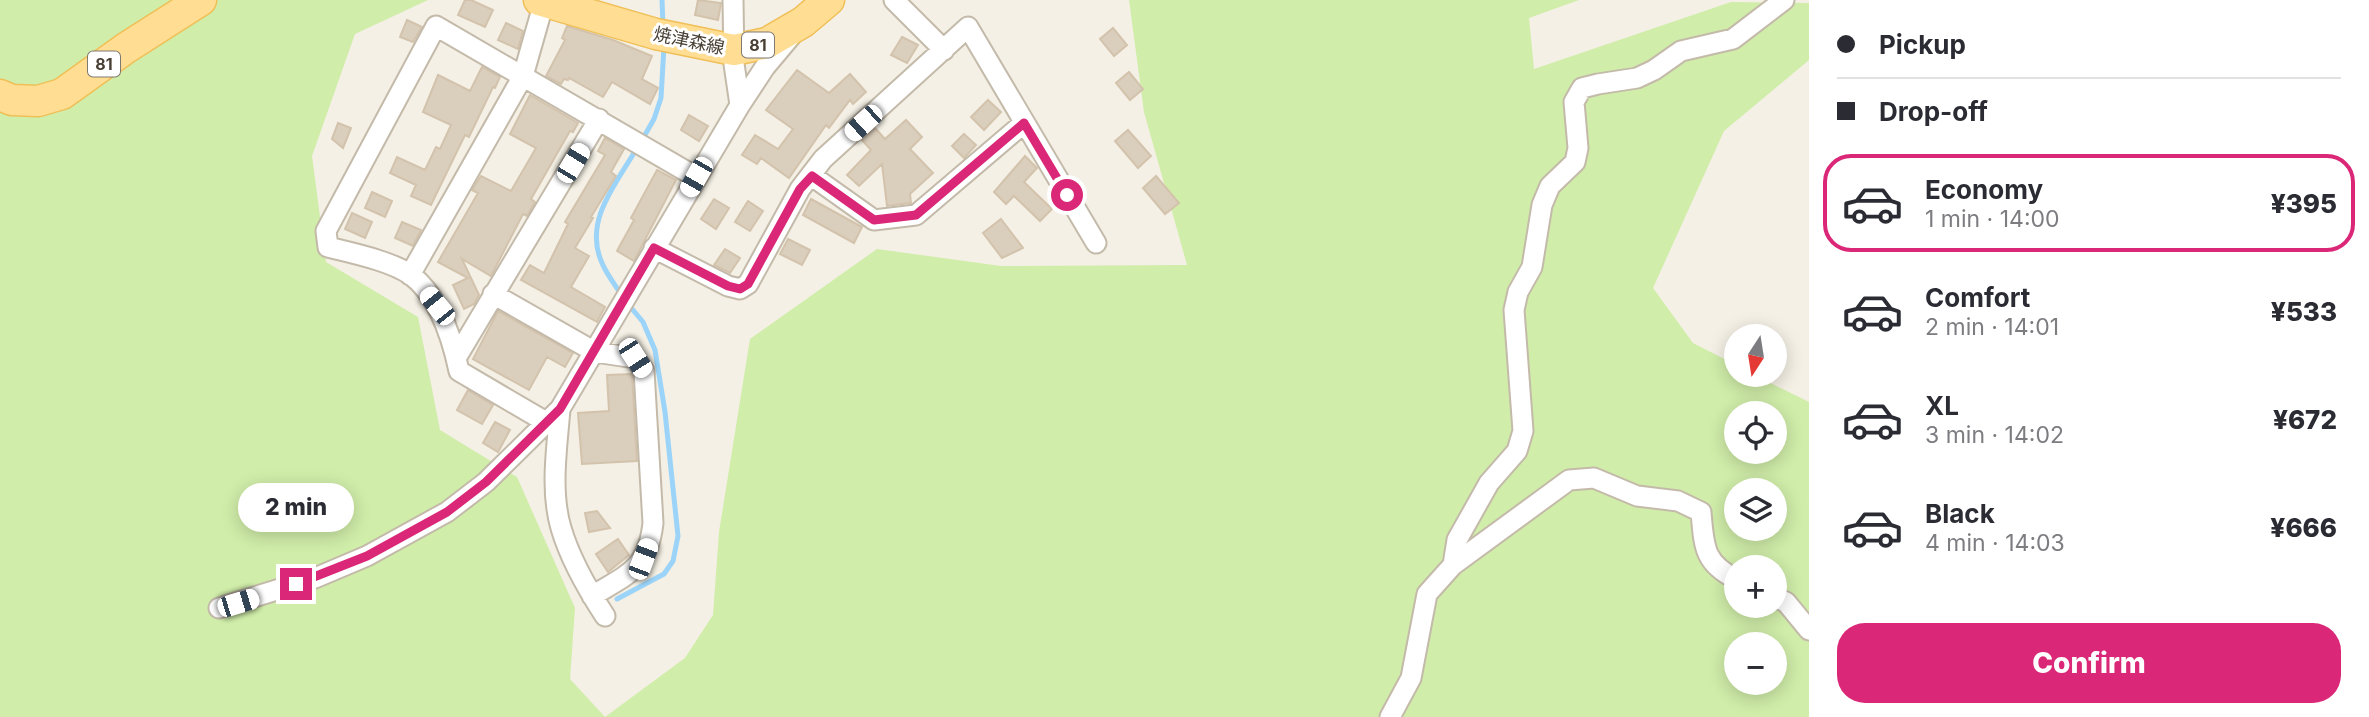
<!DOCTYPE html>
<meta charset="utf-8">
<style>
:root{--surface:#fff;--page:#f2f2f3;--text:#2b2b33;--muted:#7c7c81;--line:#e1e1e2;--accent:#db2777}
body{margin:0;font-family:Inter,"Noto Sans JP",sans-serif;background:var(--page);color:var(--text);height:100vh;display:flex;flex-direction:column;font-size:26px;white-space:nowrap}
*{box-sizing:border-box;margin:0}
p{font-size:23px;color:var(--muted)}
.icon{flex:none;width:38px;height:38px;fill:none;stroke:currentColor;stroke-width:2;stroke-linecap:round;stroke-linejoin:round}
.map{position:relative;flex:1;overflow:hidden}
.panel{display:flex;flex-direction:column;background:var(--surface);width:560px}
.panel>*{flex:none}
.hud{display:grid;align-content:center;height:154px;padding:0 28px;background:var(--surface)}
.needle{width:46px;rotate:192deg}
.buttons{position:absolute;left:1724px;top:324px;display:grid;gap:14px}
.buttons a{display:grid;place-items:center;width:63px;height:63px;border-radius:50%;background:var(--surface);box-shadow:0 4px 18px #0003;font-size:35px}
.end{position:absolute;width:32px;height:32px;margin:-16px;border:9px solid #db2777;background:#fff;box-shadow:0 0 0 4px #fff}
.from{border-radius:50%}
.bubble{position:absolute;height:49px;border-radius:24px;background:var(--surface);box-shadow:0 4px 18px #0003;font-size:23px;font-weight:800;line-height:49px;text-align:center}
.car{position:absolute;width:21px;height:42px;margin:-21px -10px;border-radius:9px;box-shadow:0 0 5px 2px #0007;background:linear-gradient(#fff 24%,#345 0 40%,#fff 0 76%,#345 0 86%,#fff 0)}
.hud b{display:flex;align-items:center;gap:24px;height:66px;font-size:26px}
.hud b+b{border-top:2px solid var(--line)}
.hud i{width:18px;height:18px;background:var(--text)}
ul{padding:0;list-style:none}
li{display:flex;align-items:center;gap:21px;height:98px;margin:0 14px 10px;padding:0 14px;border:4px solid transparent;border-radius:28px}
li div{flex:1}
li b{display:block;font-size:26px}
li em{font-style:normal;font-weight:800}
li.on{border-color:var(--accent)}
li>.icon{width:63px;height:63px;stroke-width:1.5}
.primary-button{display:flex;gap:14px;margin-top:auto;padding:14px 28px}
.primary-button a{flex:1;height:80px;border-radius:28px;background:var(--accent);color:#fff;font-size:28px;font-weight:800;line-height:80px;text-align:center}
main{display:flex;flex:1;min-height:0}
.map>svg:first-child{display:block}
.green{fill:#d0eda9;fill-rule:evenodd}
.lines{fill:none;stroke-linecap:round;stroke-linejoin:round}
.stream{stroke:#9bd4f8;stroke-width:5}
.building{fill:#dacebc;stroke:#d3c3ac;stroke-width:2}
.minor-casing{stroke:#c4baaa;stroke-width:23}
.primary-casing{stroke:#f0bf57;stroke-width:33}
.minor{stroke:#fff;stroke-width:19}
.primary{stroke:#ffde94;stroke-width:30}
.route{stroke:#db2777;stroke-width:9}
.labels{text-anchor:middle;stroke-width:6;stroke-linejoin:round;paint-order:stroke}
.shield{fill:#fff;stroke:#7f7971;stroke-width:2}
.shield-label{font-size:16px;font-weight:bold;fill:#484034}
.street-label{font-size:18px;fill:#484034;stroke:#fff}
</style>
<main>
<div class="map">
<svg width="1809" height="717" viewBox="0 0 1809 717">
<rect width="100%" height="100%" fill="#f4f0e5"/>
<!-- green -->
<path class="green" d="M 0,0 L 428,0 L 355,34 L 312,156 L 326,262 L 418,317 L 440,430 L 517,477 L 575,608 L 570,679 L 605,717 L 685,658 L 713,615 L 719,532 L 750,339 L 877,249 L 1001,266 L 1187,265 L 1144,112 L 1129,0 L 1579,0 L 1529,18 L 1534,69 L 1731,2 L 1809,3 L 1809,60 L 1724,131 L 1653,288 L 1693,343 L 1736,365 L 1736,374 L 1754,375 L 1809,402 L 1809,717 L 0,717 ZM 1736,413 L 1774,413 L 1774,452 L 1736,452 ZM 1736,490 L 1774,490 L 1774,528 L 1736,528 ZM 1736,567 L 1774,567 L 1774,606 L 1736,606 ZM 1736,644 L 1774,644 L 1774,682 L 1736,682 Z"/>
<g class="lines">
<!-- stream -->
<path class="stream" d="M 662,0 L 663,25
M 642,140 L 654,119 L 661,98 L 664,46
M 622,296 C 616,286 607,275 602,263 C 583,221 616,184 637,148
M 617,599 L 664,574 L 673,561 L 678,536 L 665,412 L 655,350 L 643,322 L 628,304"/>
</g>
<!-- building -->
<path class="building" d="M 465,0 L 471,0 L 493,10 L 485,27 L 458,15 Z
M 698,0 L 721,3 L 718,20 L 695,15 Z
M 407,20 L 422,27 L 413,42 L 400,37 Z
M 506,23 L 523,31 L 518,49 L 498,40 Z
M 567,26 L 613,40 L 652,56 L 642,79 L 658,88 L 650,104 L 612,82 L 603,97 L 569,78 L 568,80 L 564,79 L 561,84 L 546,76 L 565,40 L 562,38 Z
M 1113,28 L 1127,45 L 1114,56 L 1100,39 Z
M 902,37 L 918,45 L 907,63 L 891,55 Z
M 482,67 L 500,77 L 495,88 L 493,87 L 469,137 L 465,135 L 431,205 L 411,196 L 416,185 L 390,173 L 397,157 L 425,170 L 436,147 L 440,149 L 451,125 L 423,112 L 438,75 L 470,91 Z
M 797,70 L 829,93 L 850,74 L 866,92 L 853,104 L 850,100 L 829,128 L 826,125 L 789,178 L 761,158 L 757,164 L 742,155 L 755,135 L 778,149 L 793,129 L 766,110 Z
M 1129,72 L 1143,89 L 1130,100 L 1116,83 Z
M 530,95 L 578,123 L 573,132 L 570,131 L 531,199 L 535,202 L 527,216 L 523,214 L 491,276 L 462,259 L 479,295 L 474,304 L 464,309 L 453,285 L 468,278 L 438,262 L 478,193 L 472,190 L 481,176 L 511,191 L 536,148 L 510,134 Z
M 988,100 L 1001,112 L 984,130 L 971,117 Z
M 689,115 L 708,126 L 699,141 L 681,130 Z
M 906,120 L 922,137 L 910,149 L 933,173 L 910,194 L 911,203 L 887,206 L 882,164 L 859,186 L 847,175 L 871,150 L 862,140 L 875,128 L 885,139 Z
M 338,123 L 351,128 L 343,148 L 332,139 Z
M 1128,130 L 1151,156 L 1138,168 L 1115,141 Z
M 964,134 L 976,145 L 964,158 L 952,146 Z
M 605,138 L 624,149 L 611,172 L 616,176 L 591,217 L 593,218 L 575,248 L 589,256 L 571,287 L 605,307 L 597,322 L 521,280 L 530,265 L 544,273 L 568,224 L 565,222 L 605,155 L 598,151 Z
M 1025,156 L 1037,168 L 1024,182 L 1052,209 L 1040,221 L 1014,196 L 1006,204 L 994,192 Z
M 657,170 L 676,180 L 634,261 L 617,251 L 634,220 L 631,218 Z
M 1156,176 L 1179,203 L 1165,214 L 1143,188 Z
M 372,192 L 392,201 L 385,217 L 365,208 Z
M 714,199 L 729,208 L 716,229 L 701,219 Z
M 811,199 L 862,227 L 854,243 L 803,215 Z
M 748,201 L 763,211 L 750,231 L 735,222 Z
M 352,213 L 372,222 L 365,238 L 345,229 Z
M 1001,219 L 1023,248 L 1002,258 L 983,233 Z
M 402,222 L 421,230 L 413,246 L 395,238 Z
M 788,239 L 810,250 L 802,265 L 780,254 Z
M 725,249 L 740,258 L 730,273 L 714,265 Z
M 498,311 L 573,353 L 565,367 L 547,357 L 529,390 L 473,359 Z
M 632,374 L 637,461 L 582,464 L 578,413 L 609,411 L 607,375 Z
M 468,390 L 493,405 L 482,424 L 457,410 Z
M 495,422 L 510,430 L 498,452 L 483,443 Z
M 597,511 L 610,528 L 589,532 L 585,513 Z
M 618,539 L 629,555 L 608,572 L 596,554 Z"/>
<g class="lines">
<!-- minor casing -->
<g class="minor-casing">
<path id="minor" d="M 894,0 L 944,50
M 740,105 L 765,67 L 791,36
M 812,176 L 874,220 L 916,215 L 1024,123
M 654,248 L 728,286 L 740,289 L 748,284 L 800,189 L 823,159 L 968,27 L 1096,243
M 410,275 L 523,76 L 544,2
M 493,294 L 595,352 L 635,358 L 644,371 L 653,523 C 648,569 628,574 592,596
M 456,358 L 599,119
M 560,409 C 557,447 550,491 561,528 C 570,559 588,590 605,616
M 546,422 L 459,371 C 452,338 439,296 411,275 C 391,261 352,253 328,247 L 326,231 L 436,26 L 696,177
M 1453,565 L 1457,540 L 1489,483 L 1517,451 L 1523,431 L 1514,310 L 1518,292 L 1532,267 L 1542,205 L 1550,186 L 1575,162 L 1578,148 L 1574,102 L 1582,88 L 1598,84 L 1637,78 L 1654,70 L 1681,51 L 1733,39 L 1784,0
M 1774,597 L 1786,602 L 1809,630
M 219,608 L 315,578 L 367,556 L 447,512 L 486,482 L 560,409 L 740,105 L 734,64 L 733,0
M 1390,717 L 1411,678 L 1427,594 L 1453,565 L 1569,480 L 1594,478 L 1637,496 L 1678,501 L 1701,512 C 1704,545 1703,563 1736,579"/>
</g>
<!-- primary casing -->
<g class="primary-casing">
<path id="primary" d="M 539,0 L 656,34 L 734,50 L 767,43 L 803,22 L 829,0
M 0,95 L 12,100 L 38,101 L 62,94 L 126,48 L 201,0"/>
</g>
<!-- minor -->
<use href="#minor" class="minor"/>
<!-- primary -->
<use href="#primary" class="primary"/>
</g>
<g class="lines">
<!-- route -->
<path class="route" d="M 296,584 L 367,556 L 447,512 L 486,482 L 560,409 L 654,248 L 728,286 L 740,289 L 748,284 L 800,189 L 812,176 L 874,220 L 916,215 L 1024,123 L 1067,195"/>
</g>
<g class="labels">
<!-- shield labels -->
<g class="shield">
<rect x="742" y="32.5" width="32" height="25" rx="5"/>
<rect x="88" y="51.5" width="32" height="25" rx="5"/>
</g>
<g class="shield-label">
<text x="758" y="51">81</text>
<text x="104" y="70">81</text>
</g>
<!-- street labels -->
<g class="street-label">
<text transform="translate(689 41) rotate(12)" y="6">焼津森線</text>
</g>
</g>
</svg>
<div class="buttons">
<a><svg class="needle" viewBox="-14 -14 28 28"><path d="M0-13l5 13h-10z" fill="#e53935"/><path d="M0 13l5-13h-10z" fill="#7c7c81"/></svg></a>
<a><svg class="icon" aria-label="locate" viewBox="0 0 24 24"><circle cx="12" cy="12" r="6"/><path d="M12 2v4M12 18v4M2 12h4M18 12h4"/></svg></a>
<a><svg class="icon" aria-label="layers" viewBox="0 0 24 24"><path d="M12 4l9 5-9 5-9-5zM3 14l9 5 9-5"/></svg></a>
<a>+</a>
<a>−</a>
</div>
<i class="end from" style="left:1067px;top:195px"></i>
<i class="end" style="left:296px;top:584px"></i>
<div class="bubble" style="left:238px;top:483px;width:116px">2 min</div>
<i class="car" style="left:863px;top:123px;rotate:228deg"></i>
<i class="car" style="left:573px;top:163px;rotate:31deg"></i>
<i class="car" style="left:696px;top:177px;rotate:210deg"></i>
<i class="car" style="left:437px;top:306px;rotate:321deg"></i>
<i class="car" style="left:635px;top:358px;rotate:147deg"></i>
<i class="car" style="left:643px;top:559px;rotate:21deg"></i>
<i class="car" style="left:238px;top:603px;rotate:73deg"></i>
</div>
<section class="panel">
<div class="hud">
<b><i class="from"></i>Pickup</b>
<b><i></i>Drop-off</b>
</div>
<ul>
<li class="on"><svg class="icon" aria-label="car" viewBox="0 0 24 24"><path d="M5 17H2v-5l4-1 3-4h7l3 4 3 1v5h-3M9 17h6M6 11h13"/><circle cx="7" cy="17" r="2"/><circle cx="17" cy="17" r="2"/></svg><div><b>Economy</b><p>1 min · 14:00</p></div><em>¥395</em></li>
<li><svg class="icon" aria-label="car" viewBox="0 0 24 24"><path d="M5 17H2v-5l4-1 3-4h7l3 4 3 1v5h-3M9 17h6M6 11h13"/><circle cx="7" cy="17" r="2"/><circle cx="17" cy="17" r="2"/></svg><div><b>Comfort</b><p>2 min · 14:01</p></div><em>¥533</em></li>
<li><svg class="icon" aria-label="car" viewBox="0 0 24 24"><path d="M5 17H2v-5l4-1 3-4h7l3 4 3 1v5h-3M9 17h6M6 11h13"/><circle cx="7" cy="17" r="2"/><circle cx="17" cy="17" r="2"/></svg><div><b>XL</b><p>3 min · 14:02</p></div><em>¥672</em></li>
<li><svg class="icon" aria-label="car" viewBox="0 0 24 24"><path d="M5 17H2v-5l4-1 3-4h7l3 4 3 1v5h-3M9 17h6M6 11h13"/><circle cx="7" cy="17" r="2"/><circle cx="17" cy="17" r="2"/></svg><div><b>Black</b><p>4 min · 14:03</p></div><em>¥666</em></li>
</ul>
<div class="primary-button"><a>Confirm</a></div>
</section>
</main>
